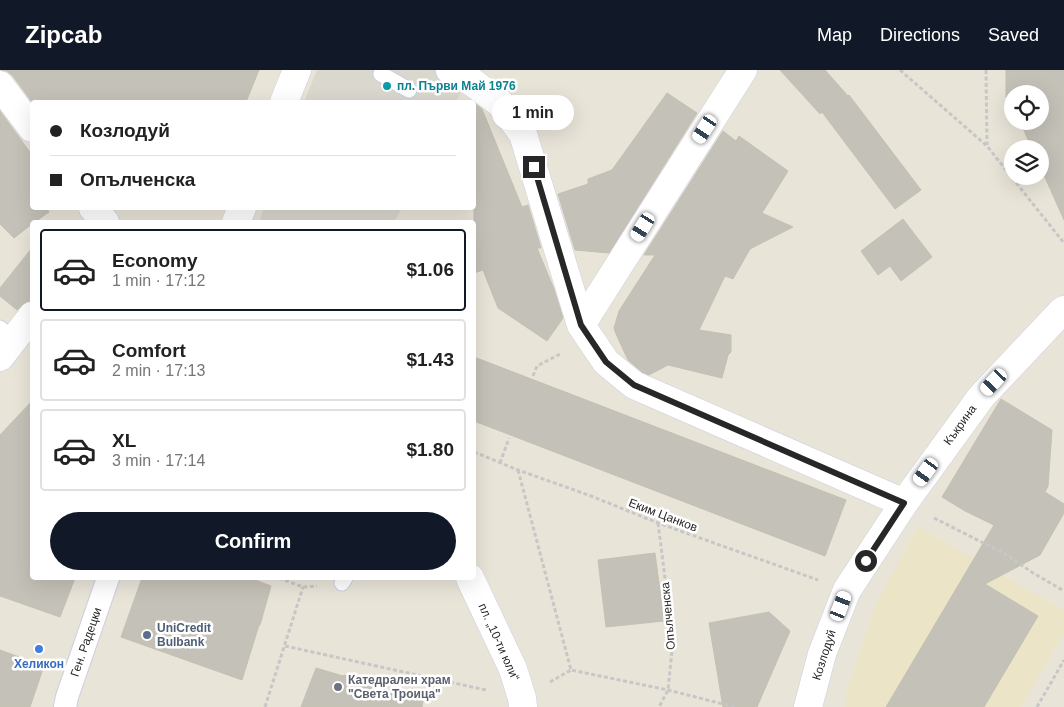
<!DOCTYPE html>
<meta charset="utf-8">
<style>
:root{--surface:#fff;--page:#f6f6f6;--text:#222;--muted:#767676;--line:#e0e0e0;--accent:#111827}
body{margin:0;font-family:Helvetica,sans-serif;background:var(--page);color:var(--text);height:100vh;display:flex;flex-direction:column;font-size:19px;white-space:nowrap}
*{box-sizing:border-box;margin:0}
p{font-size:16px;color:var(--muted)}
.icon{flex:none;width:28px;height:28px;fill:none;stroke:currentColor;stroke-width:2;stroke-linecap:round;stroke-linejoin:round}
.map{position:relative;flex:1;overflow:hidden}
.panel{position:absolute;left:30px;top:150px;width:446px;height:360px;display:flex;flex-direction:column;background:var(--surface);border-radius:5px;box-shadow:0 5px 20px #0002}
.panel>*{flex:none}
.top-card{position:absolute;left:30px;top:30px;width:446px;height:110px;border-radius:5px;box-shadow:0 5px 20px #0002;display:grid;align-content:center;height:110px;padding:0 20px;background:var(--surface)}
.buttons{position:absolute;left:1004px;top:15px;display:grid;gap:10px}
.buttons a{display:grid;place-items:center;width:45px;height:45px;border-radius:50%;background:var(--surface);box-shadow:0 5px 20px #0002;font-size:25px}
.end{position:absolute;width:22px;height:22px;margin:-11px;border:6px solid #272727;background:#fff;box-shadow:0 0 0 2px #fff}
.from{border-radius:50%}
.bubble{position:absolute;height:35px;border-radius:18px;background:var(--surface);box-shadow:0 5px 20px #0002;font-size:16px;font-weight:700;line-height:35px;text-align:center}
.car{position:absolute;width:15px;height:30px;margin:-15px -8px;border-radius:6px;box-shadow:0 0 4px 1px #0007;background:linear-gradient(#fff 24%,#345 0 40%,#fff 0 76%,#345 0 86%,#fff 0)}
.top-card b{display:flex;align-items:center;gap:18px;height:48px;font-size:19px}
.top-card b+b{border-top:1px solid var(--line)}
.top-card i{width:12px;height:12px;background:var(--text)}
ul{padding:9px 0 0;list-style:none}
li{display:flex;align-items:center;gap:15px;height:82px;margin:0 10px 8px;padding:0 10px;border:2px solid var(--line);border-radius:5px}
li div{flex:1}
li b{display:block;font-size:19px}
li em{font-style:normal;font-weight:700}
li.on{border-color:var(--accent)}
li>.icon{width:45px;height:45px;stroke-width:1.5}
.cta{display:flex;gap:10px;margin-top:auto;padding:10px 20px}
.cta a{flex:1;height:58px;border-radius:30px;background:var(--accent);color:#fff;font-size:20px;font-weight:700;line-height:58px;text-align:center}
header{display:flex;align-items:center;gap:30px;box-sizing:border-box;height:70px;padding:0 25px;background:var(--accent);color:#fff}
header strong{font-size:24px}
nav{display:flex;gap:28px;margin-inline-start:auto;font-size:18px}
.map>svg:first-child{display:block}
.education{fill:#ebe4c7}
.plaza{fill:#dad7cf}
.building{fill:#c4c1b8;stroke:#c4c0b2}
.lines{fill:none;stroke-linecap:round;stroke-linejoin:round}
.service-casing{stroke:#cecfe0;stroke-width:17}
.pedestrian-casing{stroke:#cecfe0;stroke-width:24}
.minor-casing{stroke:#cecfe0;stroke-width:29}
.path{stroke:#c7c7c7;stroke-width:3;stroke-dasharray:4 2.5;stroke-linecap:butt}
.service{stroke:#fff;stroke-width:15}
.pedestrian{stroke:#fff;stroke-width:22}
.minor{stroke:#fff;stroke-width:28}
.route{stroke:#272727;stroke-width:6}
.culture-dot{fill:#0f9aa8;stroke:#fff;stroke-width:2}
.service-dot{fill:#5c6f8a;stroke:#fff;stroke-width:2}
.shop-dot{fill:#3f7fe0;stroke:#fff;stroke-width:2}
.worship-dot{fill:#6b7280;stroke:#fff;stroke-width:2}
.labels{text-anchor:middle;stroke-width:5;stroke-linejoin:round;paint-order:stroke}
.culture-label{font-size:12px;font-weight:bold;fill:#0d838f;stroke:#fff;text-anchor:start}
.street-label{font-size:12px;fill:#272727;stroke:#fff}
.service-label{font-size:12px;font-weight:bold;fill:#4e5e75;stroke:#fff;text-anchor:start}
.shop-label{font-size:12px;font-weight:bold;fill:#366cbe;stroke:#fff}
.worship-label{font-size:12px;font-weight:bold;fill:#5b616d;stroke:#fff;text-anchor:start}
</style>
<header>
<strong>Zipcab</strong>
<nav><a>Map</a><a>Directions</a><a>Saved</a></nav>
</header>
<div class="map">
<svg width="1064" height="637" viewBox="0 0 1064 637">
<rect width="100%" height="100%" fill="#e9e4d8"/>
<!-- education -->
<path class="education" d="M 918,457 L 1064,540 L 1064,563 L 1021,637 L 846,637 L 845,627 L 874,538 Z"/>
<!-- plaza -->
<path class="plaza" d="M 317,0 L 472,0 L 456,32 L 304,32 Z
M 264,138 L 402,138 L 394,152 L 259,152 Z"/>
<!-- building -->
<path class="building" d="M 2,0 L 259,0 L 246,32 L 32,32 L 13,6 L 7,1 Z
M 780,0 L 825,0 L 848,26 L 849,25 L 921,120 L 895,139 L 822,42 L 820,44 Z
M 1006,0 L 1064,0 L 1064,150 L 1040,96 L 1040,79 L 1032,79 L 1020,51 L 1040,51 L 1040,24 L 1012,24 L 1012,38 L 1006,27 Z
M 667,23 L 697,43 L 609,183 L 575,180 L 558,124 L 588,114 L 588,109 L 612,100 Z
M 474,33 L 482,39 L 522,137 L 528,135 L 541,178 L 537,178 L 554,219 L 563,248 L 547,271 L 498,238 L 483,200 L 474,203 Z
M 0,41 L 32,85 L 32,138 L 46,138 L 49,142 L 35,152 L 32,152 L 32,154 L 14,168 L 0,154 Z
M 723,61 L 736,71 L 739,66 L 788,101 L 762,143 L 793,157 L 750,179 L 733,209 L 725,206 L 699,260 L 731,265 L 731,282 L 728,285 L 722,308 L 668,295 L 649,305 L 642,302 L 628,290 L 616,264 L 614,258 L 619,241 L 655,185 L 644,185 Z
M 903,149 L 932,187 L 901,211 L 890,196 L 878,205 L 861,181 Z
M 32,178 L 32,231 L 26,232 L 17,240 L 0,226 L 0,218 Z
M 474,287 L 846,430 L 825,486 L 474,351 Z
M 1001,329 L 1052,360 L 1048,416 L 1045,422 L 1064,434 L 1064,443 L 1040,485 L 985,514 L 1038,546 L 984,637 L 886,637 L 994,455 L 965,441 L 942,427 Z
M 32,331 L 32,508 L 75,508 L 60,547 L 0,526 L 0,365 Z
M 655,483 L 664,551 L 606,557 L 598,490 Z
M 142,508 L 250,508 L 271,516 L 260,555 L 259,555 L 242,610 L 121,567 Z
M 769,542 L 790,561 L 757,637 L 723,637 L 709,553 Z
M 0,580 L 44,596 L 30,637 L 0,637 Z
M 316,598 L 343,606 L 344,605 L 423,631 L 422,637 L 301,637 Z"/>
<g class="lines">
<!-- service casing -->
<g class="service-casing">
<path id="service" d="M 381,4 L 409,20
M 0,258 L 13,270
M 342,513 L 345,508"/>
</g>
<!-- pedestrian casing -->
<g class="pedestrian-casing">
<path id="pedestrian" d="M 65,637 L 67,627 L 108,508"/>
</g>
<!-- minor casing -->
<g class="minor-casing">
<path id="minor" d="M 450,0 L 468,9 L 500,33 L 523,64 L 581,255 L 606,292 L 634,315 L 904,433
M 0,15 L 32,58
M 284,32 L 297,0
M 93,138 L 105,152
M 236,152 L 242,138
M 581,255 L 743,0
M 0,287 L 32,246
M 470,508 L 513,599 L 522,628 L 523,637
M 808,637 L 822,584 L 847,520 L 904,433 L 981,327 L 1061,242 L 1064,240"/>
</g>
<!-- path -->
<path class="path" d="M 900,0 L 987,76 L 1064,173
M 986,0 L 987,75
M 533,306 L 537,296 L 562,283
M 474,382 L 518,400 L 591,426 L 658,453 L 818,510
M 500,393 L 509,368
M 518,400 L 571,600 L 668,620 L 735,637
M 934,448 L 1007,485 L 1033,503 L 1064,521
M 658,453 L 673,571 L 668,620 L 659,637
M 279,508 L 303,517 L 317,516
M 285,576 L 486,620
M 550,612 L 571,600
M 265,637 L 303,517
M 1037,637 L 1064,590"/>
<!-- service -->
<use href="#service" class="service"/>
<!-- pedestrian -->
<use href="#pedestrian" class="pedestrian"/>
<!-- minor -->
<use href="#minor" class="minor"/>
</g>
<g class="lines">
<!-- route -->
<path class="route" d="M 534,97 L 581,255 L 606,292 L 634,315 L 904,433 L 866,491"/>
</g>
<!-- markers -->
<circle class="culture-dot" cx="387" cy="16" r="5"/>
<circle class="service-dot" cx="147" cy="565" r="5"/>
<circle class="shop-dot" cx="39" cy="579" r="5"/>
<circle class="worship-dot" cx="338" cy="617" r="5"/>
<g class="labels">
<!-- culture labels -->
<g class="culture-label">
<text x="397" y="20">пл. Първи Май 1976</text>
</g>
<!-- street labels -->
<g class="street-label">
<text transform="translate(960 355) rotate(-54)" y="4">Къкрина</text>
<text transform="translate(663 445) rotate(21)" y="4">Еким Цанков</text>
<text transform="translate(668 546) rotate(-95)" y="4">Опълченска</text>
<text transform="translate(86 572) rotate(-71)" y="4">Ген. Радецки</text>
<text transform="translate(499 572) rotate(66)" y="4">пл. „10-ти юли“</text>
<text transform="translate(824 585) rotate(-72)" y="4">Козлодуй</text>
</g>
<!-- service labels -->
<g class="service-label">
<text x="157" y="562">UniCredit<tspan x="157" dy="14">Bulbank</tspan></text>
</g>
<!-- shop labels -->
<g class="shop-label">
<text x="39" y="598">Хеликон</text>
</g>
<!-- worship labels -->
<g class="worship-label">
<text x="348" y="614">Катедрален храм<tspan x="348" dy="14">"Света Троица"</tspan></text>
</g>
</g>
</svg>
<div class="buttons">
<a><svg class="icon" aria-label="locate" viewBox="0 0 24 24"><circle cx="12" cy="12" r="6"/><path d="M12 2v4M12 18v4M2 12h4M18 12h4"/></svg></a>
<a><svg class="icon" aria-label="layers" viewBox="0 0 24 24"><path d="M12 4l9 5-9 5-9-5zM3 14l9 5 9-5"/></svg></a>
</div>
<i class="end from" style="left:866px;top:491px"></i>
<i class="end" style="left:534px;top:97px"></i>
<div class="bubble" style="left:492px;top:25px;width:82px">1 min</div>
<i class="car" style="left:705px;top:59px;rotate:213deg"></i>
<i class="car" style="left:643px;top:157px;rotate:212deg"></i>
<i class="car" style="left:994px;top:312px;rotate:223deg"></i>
<i class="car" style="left:926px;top:402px;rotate:216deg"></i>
<i class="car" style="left:841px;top:536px;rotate:21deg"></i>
<div class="top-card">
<b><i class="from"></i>Козлодуй</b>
<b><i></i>Опълченска</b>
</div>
<section class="panel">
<ul>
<li class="on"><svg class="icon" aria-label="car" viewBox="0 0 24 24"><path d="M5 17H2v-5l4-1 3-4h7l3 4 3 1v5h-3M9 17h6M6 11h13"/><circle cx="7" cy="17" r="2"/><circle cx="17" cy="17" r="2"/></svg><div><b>Economy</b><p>1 min · 17:12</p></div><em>$1.06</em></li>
<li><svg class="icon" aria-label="car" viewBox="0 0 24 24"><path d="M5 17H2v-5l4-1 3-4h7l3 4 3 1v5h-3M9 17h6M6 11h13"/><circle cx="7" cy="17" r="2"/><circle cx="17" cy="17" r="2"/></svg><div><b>Comfort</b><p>2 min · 17:13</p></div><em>$1.43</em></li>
<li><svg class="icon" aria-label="car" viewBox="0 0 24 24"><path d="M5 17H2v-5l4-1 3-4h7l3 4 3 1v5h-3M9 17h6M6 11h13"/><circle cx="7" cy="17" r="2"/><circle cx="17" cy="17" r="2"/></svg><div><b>XL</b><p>3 min · 17:14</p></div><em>$1.80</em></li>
</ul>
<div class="cta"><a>Confirm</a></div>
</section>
</div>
